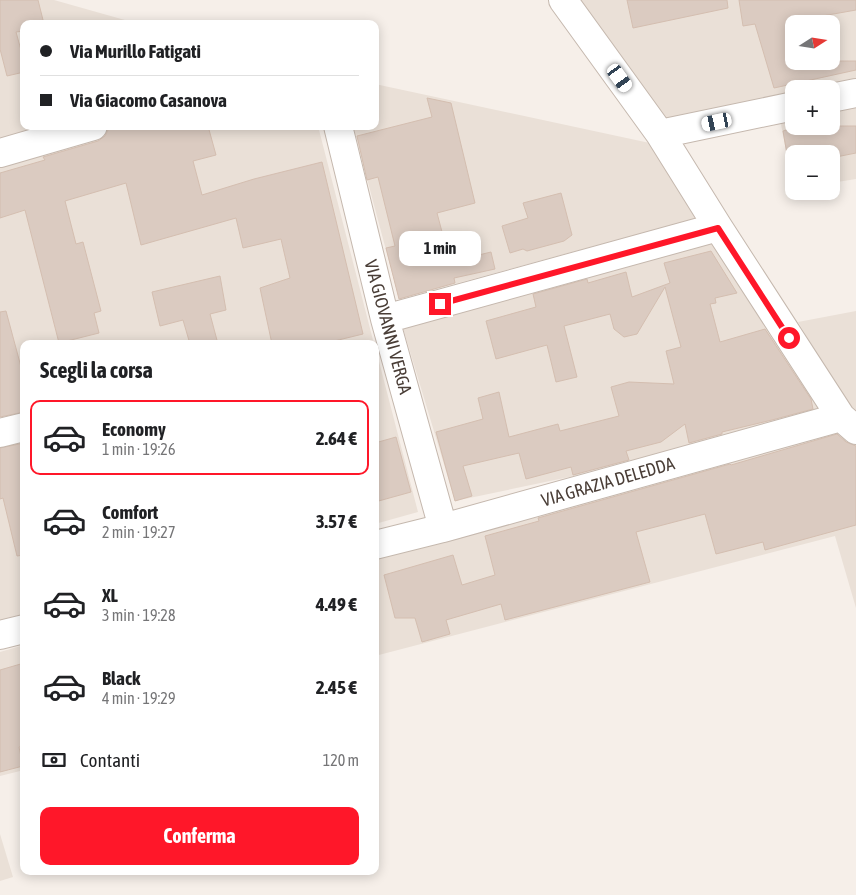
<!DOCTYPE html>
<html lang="it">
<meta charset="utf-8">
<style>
:root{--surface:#fff;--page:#f2f2f2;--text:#202124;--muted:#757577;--line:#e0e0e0;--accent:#ff1729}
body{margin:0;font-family:"Asap Condensed",sans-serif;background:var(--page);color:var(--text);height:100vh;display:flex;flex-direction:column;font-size:19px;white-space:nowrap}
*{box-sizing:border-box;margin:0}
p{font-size:16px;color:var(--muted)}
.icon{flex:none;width:28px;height:28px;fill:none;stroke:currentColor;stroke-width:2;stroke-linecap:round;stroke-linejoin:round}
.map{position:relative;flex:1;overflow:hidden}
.details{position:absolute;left:20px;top:340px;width:359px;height:535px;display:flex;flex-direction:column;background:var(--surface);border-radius:10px;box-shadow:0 2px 12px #0003}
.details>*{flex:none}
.hud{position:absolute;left:20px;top:20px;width:359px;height:110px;border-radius:10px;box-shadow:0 2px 12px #0003;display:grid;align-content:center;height:110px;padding:0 20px;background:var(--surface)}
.needle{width:32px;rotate:78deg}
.buttons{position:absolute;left:785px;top:15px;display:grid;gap:10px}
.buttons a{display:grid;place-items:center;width:55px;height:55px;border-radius:10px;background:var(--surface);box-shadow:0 2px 12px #0003;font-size:25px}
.end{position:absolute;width:22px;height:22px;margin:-11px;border:6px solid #ff1729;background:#fff;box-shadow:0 0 0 2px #fff}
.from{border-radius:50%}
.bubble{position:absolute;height:35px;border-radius:10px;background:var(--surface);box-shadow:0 2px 12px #0003;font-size:16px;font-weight:700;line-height:35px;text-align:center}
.car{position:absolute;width:15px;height:30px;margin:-15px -8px;border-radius:6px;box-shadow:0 0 4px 1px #0007;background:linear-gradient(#fff 24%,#345 0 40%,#fff 0 76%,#345 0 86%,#fff 0)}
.hud b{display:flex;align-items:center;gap:18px;height:48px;font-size:19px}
.hud b+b{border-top:1px solid var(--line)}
.hud i{width:12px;height:12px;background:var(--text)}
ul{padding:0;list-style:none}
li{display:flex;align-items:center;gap:15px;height:75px;margin:0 10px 8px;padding:0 10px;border:2px solid transparent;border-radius:10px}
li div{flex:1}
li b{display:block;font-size:19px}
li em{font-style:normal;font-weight:700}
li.selected{border-color:var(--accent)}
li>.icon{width:45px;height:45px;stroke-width:1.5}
h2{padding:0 20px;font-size:22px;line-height:60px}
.pay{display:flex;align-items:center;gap:12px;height:55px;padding:0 20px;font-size:19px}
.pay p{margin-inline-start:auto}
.cta{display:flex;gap:10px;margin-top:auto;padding:10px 20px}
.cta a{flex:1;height:58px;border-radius:10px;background:var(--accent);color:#fff;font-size:20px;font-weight:700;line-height:58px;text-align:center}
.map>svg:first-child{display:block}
.residential{fill:#eae0d7;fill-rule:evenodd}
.building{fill:#dbcbc1;stroke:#d4beb0}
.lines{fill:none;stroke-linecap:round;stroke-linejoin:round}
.minor-casing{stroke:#c5b8ae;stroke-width:30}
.minor{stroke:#fff;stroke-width:28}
.route{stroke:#ff1729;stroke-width:6}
.labels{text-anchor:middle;stroke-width:4;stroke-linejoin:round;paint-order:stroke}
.street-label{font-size:18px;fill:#4a3e37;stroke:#fff}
</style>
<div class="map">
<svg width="856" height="895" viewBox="0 0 856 895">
<rect width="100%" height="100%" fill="#f6efe9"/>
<!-- residential -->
<path class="residential" d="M 0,0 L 54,0 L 139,24 L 24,24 L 24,126 L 93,126 L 0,151 Z
M 578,0 L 856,0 L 856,179 L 831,183 L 831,154 L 794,154 L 794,191 L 792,191 L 790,172 L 780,119 L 678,142 ZM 794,24 L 831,24 L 831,61 L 794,61 ZM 794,89 L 831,89 L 831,126 L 794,126 Z
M 375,84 L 659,145 L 705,216 L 399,299 L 353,126 L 375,126 Z
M 138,126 L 318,126 L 374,344 L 24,344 L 24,412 L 0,417 L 0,165 L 138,128 Z
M 717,241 L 823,407 L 814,411 L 574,476 L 455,501 L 402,325 Z
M 856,311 L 856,416 L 851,411 L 798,322 Z
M 375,346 L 418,512 L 375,524 Z
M 846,431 L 856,446 L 856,608 L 835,536 L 375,656 L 375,558 L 424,545 L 538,517 L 626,489 L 729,459 Z
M 24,436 L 24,620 L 0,626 L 0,442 Z
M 24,645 L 24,770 L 0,776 L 0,652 Z
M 0,834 L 13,877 L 0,881 Z"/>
<!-- building -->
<path class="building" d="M 0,0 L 38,0 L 44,24 L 24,24 L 24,31 L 16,32 L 24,61 L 24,72 L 7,76 L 0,49 Z
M 627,0 L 727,0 L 728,8 L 633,28 Z
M 739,0 L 856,0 L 856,10 L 794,21 L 794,61 L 856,61 L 856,70 L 774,88 L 755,24 L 743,26 Z
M 427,98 L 451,103 L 475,203 L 437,213 L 450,262 L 491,252 L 495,269 L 454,278 L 455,283 L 399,299 L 386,248 L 395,246 L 378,177 L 367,180 L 357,136 L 432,117 Z
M 108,126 L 208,126 L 216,155 L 193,161 L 202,195 L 254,179 L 322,162 L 363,334 L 322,344 L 272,344 L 260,288 L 290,278 L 281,239 L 243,248 L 236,218 L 141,245 L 126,183 L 65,201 L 76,244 L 83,242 L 101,311 L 94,313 L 99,333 L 59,343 L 25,210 L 0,218 L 0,173 L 45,160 L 43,157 L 98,141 L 105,136 L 108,130 Z
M 801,126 L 856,126 L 856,153 L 831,158 L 831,154 L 787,154 L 783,131 Z
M 561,193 L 572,235 L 564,241 L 527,251 L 523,249 L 510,253 L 502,226 L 528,218 L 523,203 Z
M 711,251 L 737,293 L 715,298 L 716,303 L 710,304 L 720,342 L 765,329 L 811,399 L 813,409 L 772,420 L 722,432 L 722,434 L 689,443 L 685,424 L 661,442 L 626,451 L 629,460 L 573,475 L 571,467 L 526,479 L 519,453 L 463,466 L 472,496 L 455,501 L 436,432 L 483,419 L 478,398 L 499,392 L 509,437 L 558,424 L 560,431 L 619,416 L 611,387 L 629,382 L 674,384 L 666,351 L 681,347 L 665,287 L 637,334 L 624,337 L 614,329 L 610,314 L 564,326 L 577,377 L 556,382 L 547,345 L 496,359 L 486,321 L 536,307 L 533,294 L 587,279 L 588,283 L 626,272 L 632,297 L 670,283 L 664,263 Z
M 220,276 L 226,310 L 210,314 L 218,344 L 190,344 L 183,320 L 160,326 L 152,292 Z
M 6,311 L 24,378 L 24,412 L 0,417 L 0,312 Z
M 837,434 L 846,442 L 856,446 L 856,525 L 765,550 L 763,542 L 716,554 L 705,514 L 636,532 L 650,582 L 505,620 L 501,604 L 446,620 L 450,634 L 422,642 L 415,618 L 395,618 L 384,575 L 453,555 L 462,585 L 495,575 L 485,536 L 539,521 L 538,518 L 730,464 L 731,465 Z
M 396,437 L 411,492 L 375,502 L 375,443 Z
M 24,443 L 24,555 L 17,556 L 3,498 L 0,499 L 0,448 Z
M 24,663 L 24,746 L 19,747 L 23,766 L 0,772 L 0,670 Z"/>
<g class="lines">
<!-- minor casing -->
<g class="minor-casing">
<path id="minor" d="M 563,0 L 660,134 L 718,227 L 841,417 L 856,430
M 831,98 L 856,93
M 338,126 L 385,319 L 443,528
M 660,134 L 794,106
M 0,153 L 93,126
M 385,319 L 718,227
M 0,433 L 24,427
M 375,545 L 443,528 L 841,417
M 0,635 L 24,629"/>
</g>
<!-- minor -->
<use href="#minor" class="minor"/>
</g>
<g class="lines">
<!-- route -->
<path class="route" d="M 440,304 L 718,228 L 789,338"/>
</g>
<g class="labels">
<!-- street labels -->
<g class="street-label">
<text transform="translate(388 327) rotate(75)" y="6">VIA GIOVANNI VERGA</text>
<text transform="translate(608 482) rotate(-16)" y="6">VIA GRAZIA DELEDDA</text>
</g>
</g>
</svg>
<div class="buttons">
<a><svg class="needle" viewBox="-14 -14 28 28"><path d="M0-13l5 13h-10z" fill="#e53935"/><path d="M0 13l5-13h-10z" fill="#757577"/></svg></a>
<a>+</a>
<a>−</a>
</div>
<i class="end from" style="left:789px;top:338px"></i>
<i class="end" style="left:440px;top:304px"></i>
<div class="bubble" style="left:399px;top:231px;width:82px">1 min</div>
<i class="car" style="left:620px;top:78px;rotate:144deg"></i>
<i class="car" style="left:717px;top:122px;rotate:258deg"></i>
<div class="hud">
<b><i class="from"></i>Via Murillo Fatigati</b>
<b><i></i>Via Giacomo Casanova</b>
</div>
<section class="details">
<h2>Scegli la corsa</h2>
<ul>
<li class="selected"><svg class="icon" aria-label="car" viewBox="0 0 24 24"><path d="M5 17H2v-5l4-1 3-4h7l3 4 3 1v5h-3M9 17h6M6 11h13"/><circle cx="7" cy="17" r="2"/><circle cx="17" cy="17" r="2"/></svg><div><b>Economy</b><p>1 min · 19:26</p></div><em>2.64 €</em></li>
<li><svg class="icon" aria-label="car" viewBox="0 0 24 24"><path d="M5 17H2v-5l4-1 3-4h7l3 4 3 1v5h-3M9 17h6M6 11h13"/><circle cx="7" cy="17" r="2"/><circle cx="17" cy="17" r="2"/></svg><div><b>Comfort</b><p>2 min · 19:27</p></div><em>3.57 €</em></li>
<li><svg class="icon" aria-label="car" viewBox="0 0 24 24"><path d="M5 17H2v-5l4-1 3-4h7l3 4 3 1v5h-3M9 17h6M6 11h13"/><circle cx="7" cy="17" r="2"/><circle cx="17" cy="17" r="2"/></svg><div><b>XL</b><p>3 min · 19:28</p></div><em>4.49 €</em></li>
<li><svg class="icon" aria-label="car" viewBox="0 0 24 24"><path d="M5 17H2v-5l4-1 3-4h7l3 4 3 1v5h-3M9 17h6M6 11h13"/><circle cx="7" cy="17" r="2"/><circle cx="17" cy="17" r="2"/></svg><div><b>Black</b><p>4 min · 19:29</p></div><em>2.45 €</em></li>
</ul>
<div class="pay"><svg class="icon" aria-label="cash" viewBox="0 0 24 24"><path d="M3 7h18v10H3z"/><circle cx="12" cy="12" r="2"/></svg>Contanti<p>120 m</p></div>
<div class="cta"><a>Conferma</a></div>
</section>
</div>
